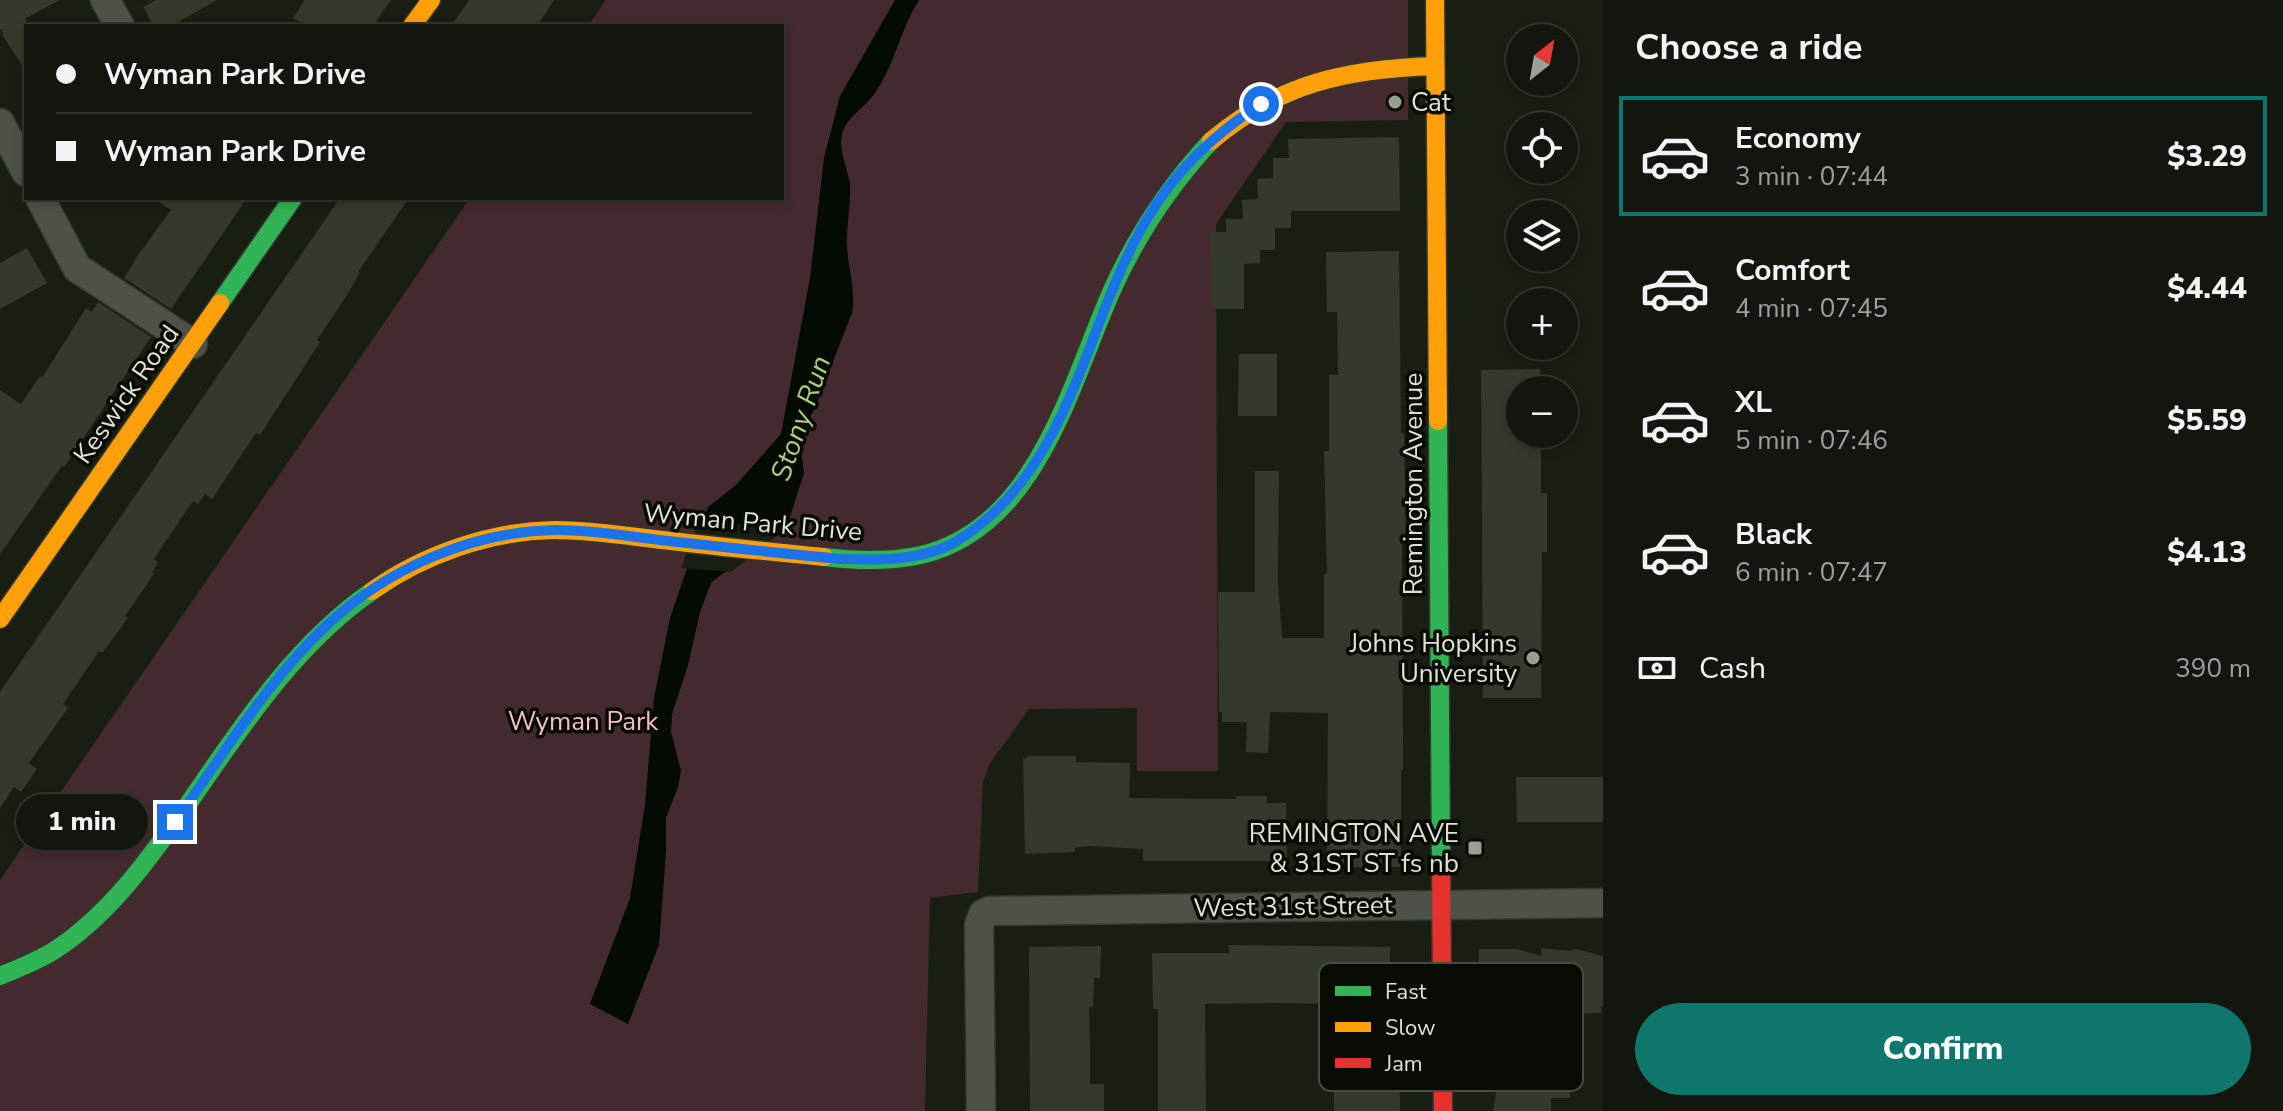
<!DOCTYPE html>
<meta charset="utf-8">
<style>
:root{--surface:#13160e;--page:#1c1f17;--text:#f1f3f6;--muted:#9d9f9e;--line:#32352e;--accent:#0f766e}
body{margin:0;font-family:"Nunito Sans",sans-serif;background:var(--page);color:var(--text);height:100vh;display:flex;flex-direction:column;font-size:30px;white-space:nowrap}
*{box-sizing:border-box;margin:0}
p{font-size:26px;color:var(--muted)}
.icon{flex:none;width:44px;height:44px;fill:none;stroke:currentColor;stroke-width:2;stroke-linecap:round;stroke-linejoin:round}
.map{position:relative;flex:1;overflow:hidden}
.details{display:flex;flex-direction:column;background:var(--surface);width:680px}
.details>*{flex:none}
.top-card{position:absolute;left:24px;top:24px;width:760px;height:176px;border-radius:0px;box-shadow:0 4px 12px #0003,0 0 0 2px var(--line);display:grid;align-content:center;height:176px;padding:0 32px;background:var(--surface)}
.needle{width:52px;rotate:31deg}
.fabs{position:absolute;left:1506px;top:24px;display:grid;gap:16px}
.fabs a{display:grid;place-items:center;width:72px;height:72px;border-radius:50%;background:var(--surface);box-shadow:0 4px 12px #0003,0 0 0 2px var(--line);font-size:40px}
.end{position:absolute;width:36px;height:36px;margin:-18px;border:10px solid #1a73e8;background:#fff;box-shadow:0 0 0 4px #fff}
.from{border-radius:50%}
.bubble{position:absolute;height:56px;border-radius:28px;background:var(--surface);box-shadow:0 4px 12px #0003,0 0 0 2px var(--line);font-size:26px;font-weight:800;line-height:56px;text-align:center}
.top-card b{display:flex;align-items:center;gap:28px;height:76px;font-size:30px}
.top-card b+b{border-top:2px solid var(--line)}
.top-card i{width:20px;height:20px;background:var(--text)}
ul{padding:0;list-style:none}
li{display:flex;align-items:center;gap:24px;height:120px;margin:0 16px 12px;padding:0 16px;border:4px solid transparent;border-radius:0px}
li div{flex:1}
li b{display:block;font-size:30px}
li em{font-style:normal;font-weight:800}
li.selected{border-color:var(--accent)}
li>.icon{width:72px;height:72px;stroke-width:1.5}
h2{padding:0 32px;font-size:36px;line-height:96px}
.pay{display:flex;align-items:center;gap:20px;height:88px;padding:0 32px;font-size:30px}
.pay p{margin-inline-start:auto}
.action{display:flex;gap:16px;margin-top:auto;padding:16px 32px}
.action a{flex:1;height:92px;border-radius:48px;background:var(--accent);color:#fff;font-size:32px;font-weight:800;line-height:92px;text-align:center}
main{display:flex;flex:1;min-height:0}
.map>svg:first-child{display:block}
.green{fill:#44292e}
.water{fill:#030b02}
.pier{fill:#191e12}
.building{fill:#343a2b}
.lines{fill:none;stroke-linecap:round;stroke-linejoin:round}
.street-casing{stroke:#34382f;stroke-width:31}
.fast-casing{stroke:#34382f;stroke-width:21}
.slow-casing{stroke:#34382f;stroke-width:21}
.jam-casing{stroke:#34382f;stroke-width:21}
.street{stroke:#4d5148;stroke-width:28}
.fast{stroke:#30b455;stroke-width:18}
.slow{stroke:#ff9f0a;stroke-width:18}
.jam{stroke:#e5322d;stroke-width:18}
.route{stroke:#1a73e8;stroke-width:10}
.poi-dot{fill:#989e91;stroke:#070b03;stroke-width:3}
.labels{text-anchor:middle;stroke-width:7;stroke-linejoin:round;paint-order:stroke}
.poi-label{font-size:26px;fill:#dce3d5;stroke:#070b03;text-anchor:end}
.street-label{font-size:26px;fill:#dce3d5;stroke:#070b03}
.park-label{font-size:26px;fill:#f6bdc8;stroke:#070b03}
.water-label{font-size:28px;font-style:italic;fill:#abcf7f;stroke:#070b03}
.key{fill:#070b03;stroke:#474c42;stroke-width:2}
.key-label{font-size:22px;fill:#dce3d5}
</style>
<main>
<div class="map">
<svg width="1603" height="1111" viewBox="0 0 1603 1111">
<rect width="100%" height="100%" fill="#191e12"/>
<!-- green -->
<path class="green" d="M 606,0 L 1408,0 L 1408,120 L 1286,122 L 1216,224 L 1218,771 L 1137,771 L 1137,708 L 1029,709 L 990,763 L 983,782 L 978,892 L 930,898 L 925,1111 L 0,1111 L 0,880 L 470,198 L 782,198 L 782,26 L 588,26 Z"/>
<!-- water -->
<path class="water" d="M 895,0 L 919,0 C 899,31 894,70 871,98 C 862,109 848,117 843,131 C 837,149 848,168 850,185 C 851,205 846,226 847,246 C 848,270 856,289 852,313 L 813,412 L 802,429 L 801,450 L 804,473 L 789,520 L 711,583 L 700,612 L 688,665 L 672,714 L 671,732 L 681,771 L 678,787 L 666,818 L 666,852 L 659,945 L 628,1024 L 590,1004 L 630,898 L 645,805 L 654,698 L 670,618 L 708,507 L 736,485 L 781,434 L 810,278 L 824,158 L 840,96 Z"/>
<!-- pier -->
<path class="pier" d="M 699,520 L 785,529 L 731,572 L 681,568 Z"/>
<!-- building -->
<path class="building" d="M 0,0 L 60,0 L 26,18 L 26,71 L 3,36 L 2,29 L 0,30 Z
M 156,0 L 217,0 L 171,26 L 154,26 L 143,7 Z
M 305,0 L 391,0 L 373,26 L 307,26 L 293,18 Z
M 469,0 L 554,0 L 537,26 L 451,26 Z
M 1399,137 L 1400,211 L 1291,211 L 1291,228 L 1275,228 L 1275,250 L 1260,250 L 1260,263 L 1244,264 L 1244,309 L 1212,309 L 1211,232 L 1226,232 L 1226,219 L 1243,219 L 1242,200 L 1258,199 L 1257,179 L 1273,178 L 1273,158 L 1289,158 L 1288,139 Z
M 153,198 L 247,198 L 171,309 L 124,278 L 134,263 L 133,262 L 171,210 Z
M 340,198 L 409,198 L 358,272 L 360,273 L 343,301 L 317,340 L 320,342 L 260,435 L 256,433 L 212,499 L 205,494 L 198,504 L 193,501 L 172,532 L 154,559 L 158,563 L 152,572 L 154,574 L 125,616 L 128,618 L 102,653 L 99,651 L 63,704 L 68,708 L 29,763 L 37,769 L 21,792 L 14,787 L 0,808 L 0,692 Z
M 27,248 L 47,283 L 0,309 L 0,263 Z
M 1399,251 L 1401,433 L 1404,433 L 1406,542 L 1402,542 L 1403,770 L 1401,770 L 1401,867 L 1338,867 L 1327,865 L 1328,713 L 1270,712 L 1268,753 L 1246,752 L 1247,722 L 1222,722 L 1222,712 L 1219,712 L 1218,592 L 1255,592 L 1255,471 L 1279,471 L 1278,581 L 1282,638 L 1324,638 L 1324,574 L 1327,574 L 1324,451 L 1329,451 L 1329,374 L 1338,375 L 1337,312 L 1327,312 L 1326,252 Z
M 98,302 L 151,337 L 64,467 L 62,466 L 0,554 L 0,390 L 21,404 L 40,376 L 42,378 L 86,308 L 92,312 Z
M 1239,354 L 1277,354 L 1277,416 L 1238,416 Z
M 1540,369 L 1540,390 L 1520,390 L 1520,434 L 1541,434 L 1541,493 L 1547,493 L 1547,552 L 1542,552 L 1541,698 L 1483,698 L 1481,370 Z
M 1027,756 L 1076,756 L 1076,762 L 1130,763 L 1129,798 L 1236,799 L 1236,796 L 1267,796 L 1267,803 L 1286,803 L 1287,861 L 1143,861 L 1143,849 L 1088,846 L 1075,848 L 1075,852 L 1025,854 L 1023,758 L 1027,759 Z
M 1516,777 L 1603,777 L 1603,822 L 1517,822 Z
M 1229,945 L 1390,947 L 1390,963 L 1399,962 L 1400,1111 L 1334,1111 L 1333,1025 L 1346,1004 L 1276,1003 L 1205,1004 L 1206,1111 L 1158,1111 L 1158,1009 L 1153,1009 L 1152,953 L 1229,953 Z
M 1101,946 L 1100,978 L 1094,978 L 1093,1007 L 1089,1007 L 1090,1052 L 1090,1084 L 1104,1084 L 1104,1111 L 1030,1111 L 1029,947 Z
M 1541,948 L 1569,951 L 1576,949 L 1603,956 L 1603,1007 L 1601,1007 L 1601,1013 L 1570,1014 L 1571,1009 L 1482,1008 L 1482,1002 L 1479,1002 L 1479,949 L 1517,949 L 1541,956 Z
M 1493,1054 L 1569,1055 L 1570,1098 L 1551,1098 L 1551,1111 L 1493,1111 L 1496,1094 L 1493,1074 L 1497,1067 Z"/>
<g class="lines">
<!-- street casing -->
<g class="street-casing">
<path id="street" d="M 105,0 L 120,26
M 0,123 L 26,172
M 40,198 L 77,268 L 193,344
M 981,1111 L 979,925 L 983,914 L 989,911 L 1603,903"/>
</g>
<!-- fast casing -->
<g class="fast-casing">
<path id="fast" d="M 220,303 L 293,198
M 1438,421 L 1441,865
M 824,557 C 856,561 889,562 921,555 C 1038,528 1071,381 1113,288 C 1138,233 1169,186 1211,141
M 0,976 C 19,968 38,961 55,950 C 109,915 149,859 186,807 C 240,729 293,646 372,591"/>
</g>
<!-- slow casing -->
<g class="slow-casing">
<path id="slow" d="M 1435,0 L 1438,421
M 412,26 L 431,0
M 1211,141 C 1280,83 1346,69 1435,66
M 372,591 C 424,554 491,531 555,530 C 594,530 633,537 671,541 C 722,547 773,552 824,557
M 0,619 L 220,303"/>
</g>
<!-- jam casing -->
<g class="jam-casing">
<path id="jam" d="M 1441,865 L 1443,1111"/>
</g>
<!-- street -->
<use href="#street" class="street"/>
<!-- fast -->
<use href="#fast" class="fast"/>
<!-- slow -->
<use href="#slow" class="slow"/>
<!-- jam -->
<use href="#jam" class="jam"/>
</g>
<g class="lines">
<!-- route -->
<path class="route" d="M 175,822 C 223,755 267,681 327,625 C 388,568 473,531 557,530 C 597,530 638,538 678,542 C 732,548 787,554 841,559 C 875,560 910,561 943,548 C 960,541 974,530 988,518 C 1076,440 1089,316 1147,219 C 1175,171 1214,134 1261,104"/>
</g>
<!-- markers -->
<g class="poi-dot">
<circle cx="1395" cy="102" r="8"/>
<circle cx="1533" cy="658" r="8"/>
<rect x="1467" y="840" width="16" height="16" rx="4"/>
</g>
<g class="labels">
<!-- poi labels -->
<g class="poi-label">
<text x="1411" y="111" text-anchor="start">Cat</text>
<text x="1517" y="652">Johns Hopkins<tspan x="1517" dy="30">University</tspan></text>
<text x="1459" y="842">REMINGTON AVE<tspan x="1459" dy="30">&amp; 31ST ST fs nb</tspan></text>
</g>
<!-- street labels -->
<g class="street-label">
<text transform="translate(126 394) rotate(-55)" y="9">Keswick Road</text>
<text transform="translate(1413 484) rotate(-90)" y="9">Remington Avenue</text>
<text transform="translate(753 522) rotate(5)" y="9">Wyman Park Drive</text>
<text transform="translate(1293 906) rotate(-1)" y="9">West 31st Street</text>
</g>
<!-- park labels -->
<g class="park-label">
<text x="583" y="730">Wyman Park</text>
</g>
<!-- water labels -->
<g class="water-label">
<text transform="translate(800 418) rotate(-71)" y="10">Stony Run</text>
</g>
</g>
<!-- legend -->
<rect x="1319" y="963" width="264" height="128" rx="12" class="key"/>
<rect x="1335" y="986" width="36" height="10" fill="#30b455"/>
<rect x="1335" y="1022" width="36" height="10" fill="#ff9f0a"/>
<rect x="1335" y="1058" width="36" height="10" fill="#e5322d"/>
<g class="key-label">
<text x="1385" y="999">Fast</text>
<text x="1385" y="1035">Slow</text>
<text x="1385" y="1071">Jam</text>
</g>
</svg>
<div class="fabs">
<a><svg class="needle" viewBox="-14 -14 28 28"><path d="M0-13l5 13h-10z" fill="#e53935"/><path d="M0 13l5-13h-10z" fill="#9d9f9e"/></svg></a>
<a><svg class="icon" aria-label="locate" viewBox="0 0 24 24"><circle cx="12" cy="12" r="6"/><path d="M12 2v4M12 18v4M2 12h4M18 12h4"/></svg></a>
<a><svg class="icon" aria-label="layers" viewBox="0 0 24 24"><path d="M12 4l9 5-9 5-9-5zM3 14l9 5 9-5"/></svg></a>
<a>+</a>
<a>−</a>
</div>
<i class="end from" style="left:1261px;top:104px"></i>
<i class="end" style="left:175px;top:822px"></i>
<div class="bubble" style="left:16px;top:794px;width:132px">1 min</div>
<div class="top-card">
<b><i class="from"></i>Wyman Park Drive</b>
<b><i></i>Wyman Park Drive</b>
</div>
</div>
<section class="details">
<h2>Choose a ride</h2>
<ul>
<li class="selected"><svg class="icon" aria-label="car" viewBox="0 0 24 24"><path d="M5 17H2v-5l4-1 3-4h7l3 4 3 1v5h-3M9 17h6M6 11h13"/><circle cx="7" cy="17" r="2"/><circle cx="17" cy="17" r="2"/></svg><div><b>Economy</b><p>3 min · 07:44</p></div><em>$3.29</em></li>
<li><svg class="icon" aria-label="car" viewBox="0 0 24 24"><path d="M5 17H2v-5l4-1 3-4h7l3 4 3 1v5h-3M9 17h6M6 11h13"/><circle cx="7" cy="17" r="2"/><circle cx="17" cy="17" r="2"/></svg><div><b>Comfort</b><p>4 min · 07:45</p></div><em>$4.44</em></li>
<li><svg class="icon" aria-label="car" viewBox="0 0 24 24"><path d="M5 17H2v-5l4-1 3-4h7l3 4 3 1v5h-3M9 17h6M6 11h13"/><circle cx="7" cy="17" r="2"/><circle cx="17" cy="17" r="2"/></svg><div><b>XL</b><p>5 min · 07:46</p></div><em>$5.59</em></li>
<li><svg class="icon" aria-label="car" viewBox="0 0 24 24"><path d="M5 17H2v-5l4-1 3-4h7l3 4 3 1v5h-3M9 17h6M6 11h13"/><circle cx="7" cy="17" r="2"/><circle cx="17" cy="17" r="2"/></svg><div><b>Black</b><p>6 min · 07:47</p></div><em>$4.13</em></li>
</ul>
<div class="pay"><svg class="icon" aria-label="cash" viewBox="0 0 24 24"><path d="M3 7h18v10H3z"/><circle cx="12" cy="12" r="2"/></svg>Cash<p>390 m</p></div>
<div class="action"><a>Confirm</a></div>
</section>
</main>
